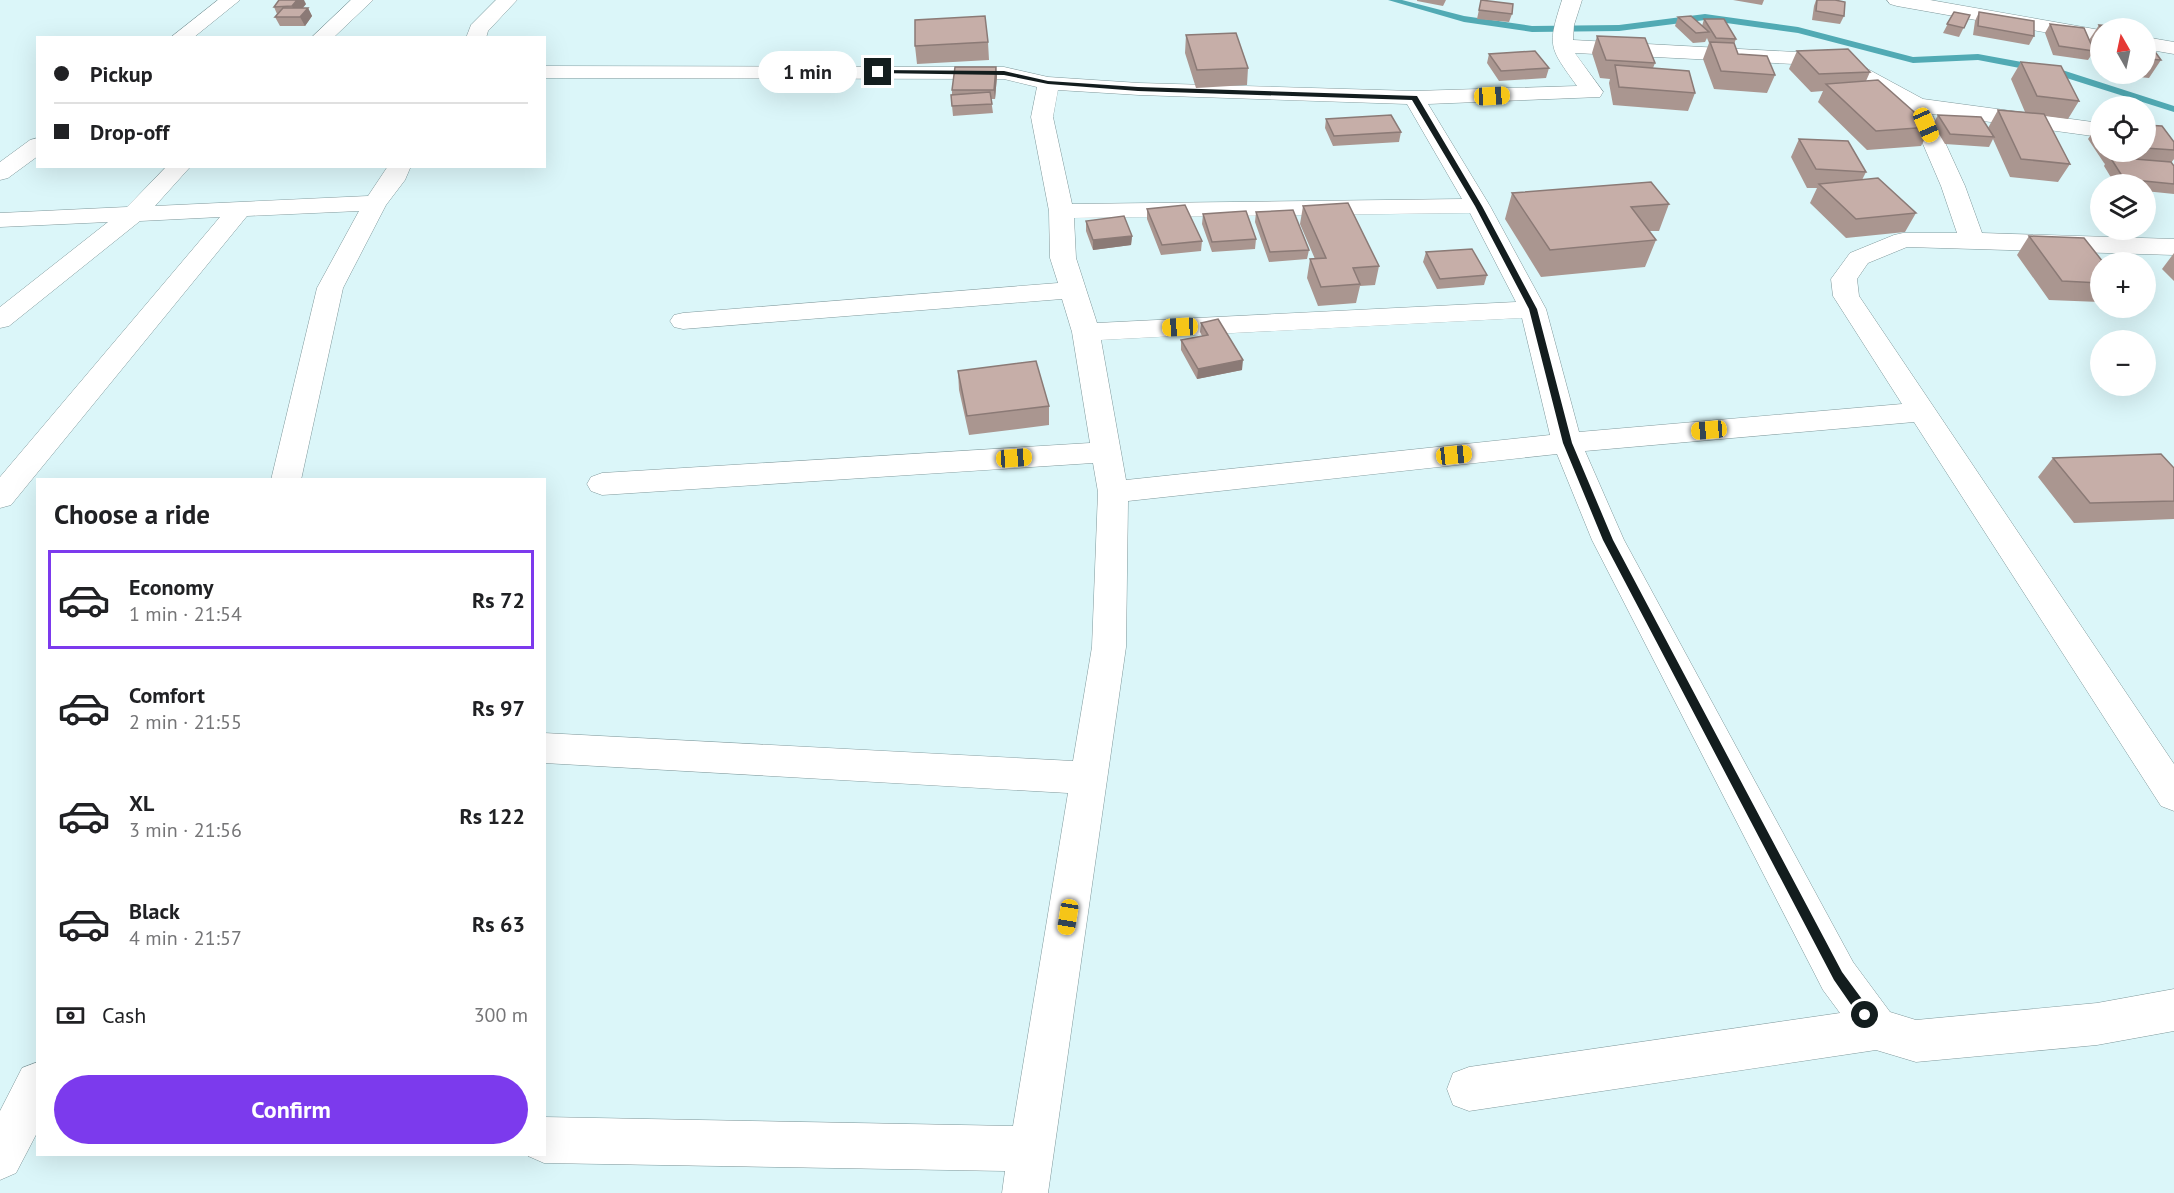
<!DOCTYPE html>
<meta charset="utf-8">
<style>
:root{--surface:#fff;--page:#f6f6f6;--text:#202124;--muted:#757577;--line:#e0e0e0;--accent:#7c3aed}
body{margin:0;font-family:"PT Sans",sans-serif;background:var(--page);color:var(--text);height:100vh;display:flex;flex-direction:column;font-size:22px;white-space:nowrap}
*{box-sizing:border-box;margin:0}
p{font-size:20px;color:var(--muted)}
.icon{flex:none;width:33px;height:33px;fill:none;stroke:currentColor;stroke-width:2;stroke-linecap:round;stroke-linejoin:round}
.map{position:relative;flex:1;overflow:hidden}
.side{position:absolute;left:36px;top:478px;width:510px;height:678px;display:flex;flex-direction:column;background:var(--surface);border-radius:0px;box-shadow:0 6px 24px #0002}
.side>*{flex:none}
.guide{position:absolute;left:36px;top:36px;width:510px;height:132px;border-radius:0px;box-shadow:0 6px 24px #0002;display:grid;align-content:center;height:132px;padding:0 18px;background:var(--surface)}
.needle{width:39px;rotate:351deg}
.fabs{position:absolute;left:2090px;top:18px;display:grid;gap:12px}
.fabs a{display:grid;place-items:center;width:66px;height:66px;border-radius:50%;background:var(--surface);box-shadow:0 6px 24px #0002;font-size:30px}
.end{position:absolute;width:27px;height:27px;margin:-14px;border:8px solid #131d1e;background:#fff;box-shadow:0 0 0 3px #fff}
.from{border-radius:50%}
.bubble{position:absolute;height:42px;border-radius:21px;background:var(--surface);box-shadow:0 6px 24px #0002;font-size:20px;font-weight:700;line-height:42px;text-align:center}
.car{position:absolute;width:18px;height:36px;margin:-18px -9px;border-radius:8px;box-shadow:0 0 4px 2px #0007;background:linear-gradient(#f5c518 24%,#345 0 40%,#f5c518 0 76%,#345 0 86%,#f5c518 0)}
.guide b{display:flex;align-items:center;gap:21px;height:57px;font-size:22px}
.guide b+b{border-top:2px solid var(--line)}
.guide i{width:15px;height:15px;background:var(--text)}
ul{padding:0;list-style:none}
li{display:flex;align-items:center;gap:18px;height:99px;margin:0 12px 9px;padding:0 6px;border:3px solid transparent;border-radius:0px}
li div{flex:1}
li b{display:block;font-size:22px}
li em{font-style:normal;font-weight:700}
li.selected{border-color:var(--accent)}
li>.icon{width:54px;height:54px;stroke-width:1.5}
h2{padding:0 18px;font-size:27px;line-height:72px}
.pay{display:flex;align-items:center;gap:15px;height:66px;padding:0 18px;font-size:22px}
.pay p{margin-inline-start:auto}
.action{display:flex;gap:12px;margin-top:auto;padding:12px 18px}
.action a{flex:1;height:69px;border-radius:36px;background:var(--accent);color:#fff;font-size:24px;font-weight:700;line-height:69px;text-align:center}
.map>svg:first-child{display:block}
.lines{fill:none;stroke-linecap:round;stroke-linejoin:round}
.stream{fill:#51aab4;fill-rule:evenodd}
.minor-casing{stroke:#7f989b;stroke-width:1}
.minor{fill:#fff;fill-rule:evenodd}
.wall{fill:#aa9690}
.shaded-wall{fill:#8b7a76}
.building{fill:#c6aea8;stroke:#8b7a76;stroke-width:1.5}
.route{fill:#131d1e}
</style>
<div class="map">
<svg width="2174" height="1193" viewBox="0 0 2174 1193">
<rect width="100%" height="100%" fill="#dbf6f9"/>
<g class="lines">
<!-- stream -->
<path class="stream" d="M 1388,0 L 1402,0 L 1464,16 L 1532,26 L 1619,25 L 1705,14 L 1798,27 L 1913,57 L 1978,54 L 2059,69 L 2174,106 L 2174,112 L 2057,75 L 1978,60 L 1913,63 L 1798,33 L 1705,20 L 1619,31 L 1532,32 L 1464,22 Z"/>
<!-- minor casing -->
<g class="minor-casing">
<path id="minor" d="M 218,0 L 240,0 L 193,38 L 170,38 Z
M 351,0 L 373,0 L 333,38 L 311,38 Z
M 496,0 L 517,0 L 488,31 L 486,38 L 466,38 L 471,25 Z
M 1562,0 L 1582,0 L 1574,25 L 1573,40 L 1814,53 L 1851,60 L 1923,99 L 2100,123 L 2100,137 L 1932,114 L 1965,186 L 1982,233 L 2174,239 L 2174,255 L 1907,247 L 1868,263 L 1857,279 L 1859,296 L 2174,764 L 2174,811 L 2161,806 L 1914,422 L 1585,451 L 1624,540 L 1853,962 L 1890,1012 L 1916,1020 L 2097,1003 L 2174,989 L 2174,1031 L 2097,1045 L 1916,1062 L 1876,1050 L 1469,1111 L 1453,1105 L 1447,1089 L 1453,1073 L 1469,1067 L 1840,1013 L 1823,990 L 1592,540 L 1557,454 L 1128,501 L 1126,647 L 1048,1193 L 1002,1193 L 1005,1171 L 544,1163 L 528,1156 L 544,1155 L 544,1117 L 1013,1126 L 1068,793 L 544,763 L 544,733 L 1073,761 L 1092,647 L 1098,492 L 1093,463 L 602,495 L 591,491 L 587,484 L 591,477 L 602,473 L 1090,443 L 1072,332 L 1062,299 L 683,329 L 674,327 L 670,321 L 674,315 L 683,313 L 1058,283 L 1050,258 L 1049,211 L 1031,117 L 1037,87 L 1004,79 L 544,78 L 544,66 L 1004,67 L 1048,77 L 1139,83 L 1414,91 L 1577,86 C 1549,47 1547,47 1562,0 ZM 1575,53 L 1814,65 L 1838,69 L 1908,109 L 1941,186 L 1957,233 L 1903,233 L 1894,235 L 1850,253 L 1831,279 L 1833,296 L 1902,404 L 1579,432 L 1546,309 L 1490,206 L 1428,104 L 1600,97 L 1603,92 ZM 1058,90 L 1139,95 L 1407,104 L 1462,199 L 1072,204 L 1053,117 ZM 1470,213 L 1516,302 L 1097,323 L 1076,258 L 1074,218 ZM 1522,318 L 1550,435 L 1126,480 L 1101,340 Z
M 1887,0 L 1930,0 L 2100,30 L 2100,42 L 1897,6 L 1890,4 Z
M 2145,37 L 2174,42 L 2174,54 L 2145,49 Z
M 38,138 L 38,156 L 8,178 L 0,180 L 0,162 L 30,140 Z
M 167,166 L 191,166 L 155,206 L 368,196 L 388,166 L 411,166 L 405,180 L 386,205 L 343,288 L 301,480 L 271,480 L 317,288 L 359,211 L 247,216 L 11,505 L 0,508 L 0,477 L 220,217 L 140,221 L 9,326 L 0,328 L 0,307 L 108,222 L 0,227 L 0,213 L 127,207 Z
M 38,1062 L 38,1131 L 16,1173 L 0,1180 L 0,1111 L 22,1068 Z"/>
</g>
<!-- minor -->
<use href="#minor" class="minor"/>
</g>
<!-- wall -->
<path class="wall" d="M 1417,0 L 1446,0 L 1443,6 L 1417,1 Z
M 1481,0 L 1512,14 L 1509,22 L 1477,19 Z
M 1733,0 L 1764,0 L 1762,5 Z
M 1816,0 L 1835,0 L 1844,16 L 1840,24 L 1812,20 L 1814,6 Z
M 306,4 L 303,8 L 308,8 L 312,16 L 305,26 L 280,26 L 275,17 L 277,14 L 274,7 Z
M 1954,12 L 1970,15 L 1959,37 L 1943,33 Z
M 1979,12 L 2034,36 L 2029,45 L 1973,35 L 1975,21 Z
M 1678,17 L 1702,26 L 1704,19 L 1736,39 L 1734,44 L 1738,54 L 1775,75 L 1767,93 L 1714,89 L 1703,59 L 1709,43 L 1707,38 L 1705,42 L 1693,43 L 1675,26 Z
M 2050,24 L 2089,40 L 2099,25 L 2138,28 L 2100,28 L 2100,61 L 2094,51 L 2088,60 L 2053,55 L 2045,33 Z
M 1186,35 L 1248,68 L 1247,85 L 1196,88 L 1185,53 Z
M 1597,36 L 1655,63 L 1653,68 L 1695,93 L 1688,111 L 1613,105 L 1609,83 L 1610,79 L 1600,78 L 1592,53 Z
M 2145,38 L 2161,60 L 2149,78 L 2108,74 L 2145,74 Z
M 988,42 L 989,60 L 917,64 L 915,46 Z
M 1797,51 L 1870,72 L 1866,81 L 1931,127 L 1921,146 L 1867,150 L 1818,102 L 1823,91 L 1811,92 L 1789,69 Z
M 1489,54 L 1549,68 L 1546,78 L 1499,81 L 1487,63 Z
M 2021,62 L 2079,101 L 2068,119 L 2045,116 L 2070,164 L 2058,182 L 2010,177 L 1993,139 L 1989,147 L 1945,144 L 1933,124 L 1938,115 L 1988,128 L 1998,110 L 2025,112 L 2011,79 Z
M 996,67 L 997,76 L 995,99 L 991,99 L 993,113 L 953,116 L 951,95 L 952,95 L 952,90 Z
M 1326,119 L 1401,132 L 1399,142 L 1333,146 L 1325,128 Z
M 2100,121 L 2100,152 L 2145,152 L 2145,125 L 2174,142 L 2174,159 L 2171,163 L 2174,166 L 2174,194 L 2145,191 L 2145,184 L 2115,184 L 2104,166 L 2105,164 L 2104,163 L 2088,139 Z
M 1799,139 L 1866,172 L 1862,180 L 1916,213 L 1905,232 L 1846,238 L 1810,203 L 1817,188 L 1807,188 L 1791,157 Z
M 1512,193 L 1669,204 L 1659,231 L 1649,231 L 1656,240 L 1645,267 L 1541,277 L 1505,219 Z
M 1303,206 L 1379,266 L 1375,285 L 1360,286 L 1356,303 L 1318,306 L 1307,278 L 1310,259 L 1315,259 L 1300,224 Z
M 1147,209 L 1202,241 L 1201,251 L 1161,255 L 1147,219 Z
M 1256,212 L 1309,250 L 1307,259 L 1269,262 L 1255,222 Z
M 1203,214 L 1256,239 L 1255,249 L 1212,252 L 1202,224 Z
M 1086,221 L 1132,236 L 1131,245 L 1093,250 L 1086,231 Z
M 2029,236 L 2100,262 L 2100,302 L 2049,300 L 2017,255 Z
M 1426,252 L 1487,275 L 1484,285 L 1437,289 L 1423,262 Z
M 2174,253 L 2174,281 L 2162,269 Z
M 1201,323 L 1242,370 L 1197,379 L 1181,350 L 1181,340 L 1202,336 L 1200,332 Z
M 958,371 L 1049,406 L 1049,425 L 969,435 L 959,390 Z
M 2053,458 L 2174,468 L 2174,519 L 2074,523 L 2038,477 Z"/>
<!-- shaded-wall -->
<path class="shaded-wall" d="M 297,0 L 304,0 L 306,4 L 296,15 L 292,6 Z
M 308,8 L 312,16 L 305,26 L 300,17 Z
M 996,67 L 997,76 L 995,99 L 994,90 Z
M 1132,236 L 1131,245 L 1093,250 L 1093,240 Z
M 1243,360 L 1242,370 L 1197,379 L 1198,369 Z"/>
<!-- building -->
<path class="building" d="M 279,0 L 297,0 L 292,6 L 274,7 Z
M 1481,0 L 1513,4 L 1512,14 L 1479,10 Z
M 1817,0 L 1835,0 L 1845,2 L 1844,16 L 1816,11 Z
M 283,8 L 308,8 L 300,17 L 275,17 Z
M 1954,12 L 1970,15 L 1964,28 L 1947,24 Z
M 1979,12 L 2034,21 L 2034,36 L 1978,26 Z
M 985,16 L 988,42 L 915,46 L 915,20 Z
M 1691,16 L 1709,32 L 1696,33 L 1678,17 Z
M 1704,19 L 1724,19 L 1736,39 L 1716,38 Z
M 2050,24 L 2084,28 L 2094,51 L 2059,46 Z
M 2099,25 L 2138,28 L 2101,28 Z
M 1236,33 L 1248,68 L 1197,70 L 1186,35 Z
M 1597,36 L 1645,38 L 1655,63 L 1606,60 Z
M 2145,38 L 2161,60 L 2145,59 Z
M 1710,42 L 1734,43 L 1738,54 L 1767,56 L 1775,75 L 1721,71 Z
M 1848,49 L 1870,72 L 1819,74 L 1797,51 Z
M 1535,51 L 1549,68 L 1501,71 L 1489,54 Z
M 2021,62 L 2061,66 L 2079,101 L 2037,96 Z
M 1615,65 L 1689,71 L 1695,93 L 1619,87 Z
M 955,67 L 996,67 L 994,90 L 952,90 Z
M 1878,80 L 1931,127 L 1876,131 L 1826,84 Z
M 990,92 L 992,104 L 952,106 L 951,95 Z
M 1998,110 L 2044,114 L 2070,164 L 2021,159 Z
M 1391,115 L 1401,132 L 1334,136 L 1326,119 Z
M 1938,115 L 1981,117 L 1994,137 L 1950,134 Z
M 2145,125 L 2162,126 L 2174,142 L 2174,150 L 2145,148 Z
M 1799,139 L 1848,141 L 1866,172 L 1816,169 Z
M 2110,157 L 2171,162 L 2174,166 L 2174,184 L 2124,179 Z
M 1878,178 L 1916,213 L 1856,219 L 1819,184 Z
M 1651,182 L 1669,204 L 1631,207 L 1656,240 L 1550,250 L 1512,193 Z
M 1348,203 L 1379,266 L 1353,268 L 1360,284 L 1321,287 L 1310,259 L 1326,258 L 1303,206 Z
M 1185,205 L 1202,241 L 1162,245 L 1147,209 Z
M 1293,210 L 1309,250 L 1270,252 L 1256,212 Z
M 1246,211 L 1256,239 L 1212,242 L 1203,214 Z
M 1124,216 L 1132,236 L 1093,240 L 1086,221 Z
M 2029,236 L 2084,238 L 2103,262 L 2100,262 L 2100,283 L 2062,281 Z
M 1472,249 L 1487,275 L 1440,279 L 1426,252 Z
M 1218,319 L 1243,360 L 1198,369 L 1181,340 L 1208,335 L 1201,323 Z
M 1036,361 L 1049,406 L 967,416 L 958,371 Z
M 2161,454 L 2174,468 L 2174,501 L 2090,503 L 2053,458 Z"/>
<!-- route -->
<path class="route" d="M 878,70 L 1004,71 L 1048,81 L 1138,87 L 1417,96 L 1482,206 L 1537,309 L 1572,443 L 1613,540 L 1842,972 L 1870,1010 L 1872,1015 L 1870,1019 L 1861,1019 L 1834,980 L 1603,540 L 1563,443 L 1529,309 L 1475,206 L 1412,100 L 1138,91 L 1048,84 L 1004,75 L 876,73 Z"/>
</svg>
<div class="fabs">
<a><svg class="needle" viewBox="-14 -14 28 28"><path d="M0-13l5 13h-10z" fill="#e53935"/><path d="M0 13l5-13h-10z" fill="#757577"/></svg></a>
<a><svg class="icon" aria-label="locate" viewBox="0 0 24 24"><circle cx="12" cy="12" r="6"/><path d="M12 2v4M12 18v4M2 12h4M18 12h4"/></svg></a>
<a><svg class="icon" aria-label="layers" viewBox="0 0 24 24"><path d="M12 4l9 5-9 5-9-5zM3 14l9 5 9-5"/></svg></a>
<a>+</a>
<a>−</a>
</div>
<i class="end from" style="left:1865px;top:1015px"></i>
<i class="end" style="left:878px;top:72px"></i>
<div class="bubble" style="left:758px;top:51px;width:99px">1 min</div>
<i class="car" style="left:1492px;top:96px;rotate:87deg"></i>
<i class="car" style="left:1926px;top:125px;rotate:156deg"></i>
<i class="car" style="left:1180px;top:327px;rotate:267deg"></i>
<i class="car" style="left:1709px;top:430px;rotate:265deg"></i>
<i class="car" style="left:1454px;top:455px;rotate:84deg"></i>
<i class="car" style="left:1014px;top:458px;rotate:86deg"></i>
<i class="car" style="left:1068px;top:917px;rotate:189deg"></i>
<div class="guide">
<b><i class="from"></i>Pickup</b>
<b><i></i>Drop-off</b>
</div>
<section class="side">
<h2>Choose a ride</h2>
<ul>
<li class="selected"><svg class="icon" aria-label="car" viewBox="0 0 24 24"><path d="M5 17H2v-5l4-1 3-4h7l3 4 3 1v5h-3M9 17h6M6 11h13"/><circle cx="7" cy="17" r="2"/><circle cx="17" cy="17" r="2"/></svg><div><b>Economy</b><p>1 min · 21:54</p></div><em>Rs 72</em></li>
<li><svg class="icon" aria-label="car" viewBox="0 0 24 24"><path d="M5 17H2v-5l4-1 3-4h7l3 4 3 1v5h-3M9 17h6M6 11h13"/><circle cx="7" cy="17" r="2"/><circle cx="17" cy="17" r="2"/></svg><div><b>Comfort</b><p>2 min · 21:55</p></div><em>Rs 97</em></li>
<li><svg class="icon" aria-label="car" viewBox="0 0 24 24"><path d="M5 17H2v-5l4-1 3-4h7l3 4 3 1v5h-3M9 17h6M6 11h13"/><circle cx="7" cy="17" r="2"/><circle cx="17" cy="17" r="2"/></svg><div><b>XL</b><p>3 min · 21:56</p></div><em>Rs 122</em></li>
<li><svg class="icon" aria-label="car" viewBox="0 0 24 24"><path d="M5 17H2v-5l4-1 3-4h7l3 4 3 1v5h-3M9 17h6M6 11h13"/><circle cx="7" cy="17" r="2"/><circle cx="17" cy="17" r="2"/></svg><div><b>Black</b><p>4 min · 21:57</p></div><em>Rs 63</em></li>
</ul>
<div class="pay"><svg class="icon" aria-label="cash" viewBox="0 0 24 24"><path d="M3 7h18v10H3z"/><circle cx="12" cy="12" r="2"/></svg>Cash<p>300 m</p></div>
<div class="action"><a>Confirm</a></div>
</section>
</div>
